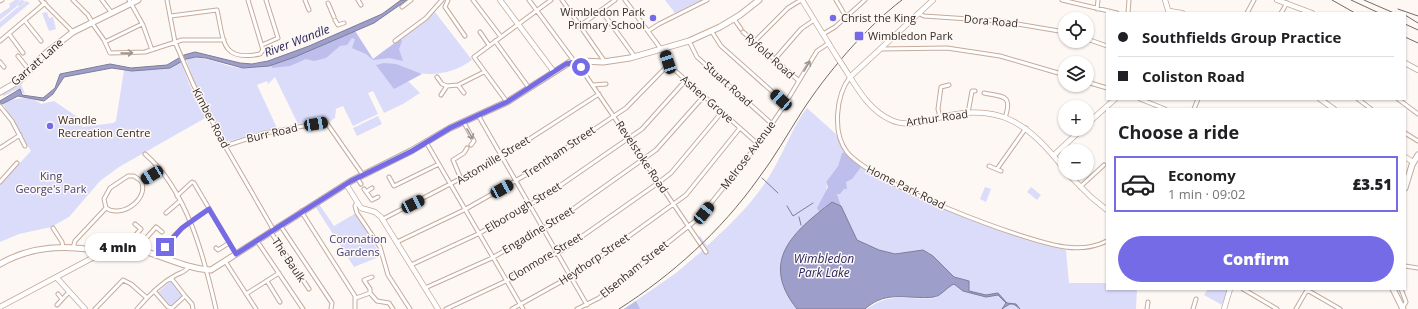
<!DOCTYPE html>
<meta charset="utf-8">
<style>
:root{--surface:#fff;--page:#f6f6f6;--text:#202124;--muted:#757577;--line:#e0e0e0;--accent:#766be6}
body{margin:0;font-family:"Open Sans",sans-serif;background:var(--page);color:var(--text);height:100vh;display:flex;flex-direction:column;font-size:15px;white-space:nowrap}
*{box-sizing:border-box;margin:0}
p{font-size:13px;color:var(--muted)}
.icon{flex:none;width:22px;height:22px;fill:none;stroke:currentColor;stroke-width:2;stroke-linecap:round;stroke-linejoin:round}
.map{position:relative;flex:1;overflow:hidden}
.details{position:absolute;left:1106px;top:108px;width:300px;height:182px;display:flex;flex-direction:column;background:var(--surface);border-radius:0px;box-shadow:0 1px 3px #0004}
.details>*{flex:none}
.top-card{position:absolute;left:1106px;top:12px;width:300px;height:88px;border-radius:0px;box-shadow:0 1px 3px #0004;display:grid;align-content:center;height:88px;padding:0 12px;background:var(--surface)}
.controls{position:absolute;left:1058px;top:12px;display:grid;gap:8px}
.controls a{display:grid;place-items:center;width:36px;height:36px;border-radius:50%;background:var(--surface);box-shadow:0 1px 3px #0004;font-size:20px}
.end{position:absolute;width:18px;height:18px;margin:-9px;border:5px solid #766be6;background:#fff;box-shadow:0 0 0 2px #fff}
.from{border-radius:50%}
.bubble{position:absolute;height:28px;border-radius:14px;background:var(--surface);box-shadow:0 1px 3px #0004;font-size:13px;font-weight:800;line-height:28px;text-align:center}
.car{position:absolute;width:12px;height:24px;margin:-12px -6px;border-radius:5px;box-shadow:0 0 3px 1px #0007;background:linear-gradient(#222 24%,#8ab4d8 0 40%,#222 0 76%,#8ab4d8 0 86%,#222 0)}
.top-card b{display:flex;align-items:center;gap:14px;height:38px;font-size:15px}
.top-card b+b{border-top:1px solid var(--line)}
.top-card i{width:10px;height:10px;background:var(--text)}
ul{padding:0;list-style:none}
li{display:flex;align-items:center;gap:12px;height:56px;margin:0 8px 6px;padding:0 4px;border:2px solid transparent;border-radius:0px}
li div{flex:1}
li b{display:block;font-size:15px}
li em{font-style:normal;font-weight:800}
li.on{border-color:var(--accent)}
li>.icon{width:36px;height:36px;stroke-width:1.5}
h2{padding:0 12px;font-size:18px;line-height:48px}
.primary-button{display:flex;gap:8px;margin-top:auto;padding:8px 12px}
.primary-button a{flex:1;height:46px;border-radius:24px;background:var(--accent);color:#fff;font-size:16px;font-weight:800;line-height:46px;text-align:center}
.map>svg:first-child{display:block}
.green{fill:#dadcfa}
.forest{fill:#bdbeeb}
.water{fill:#9d9fca;stroke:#7e7c99}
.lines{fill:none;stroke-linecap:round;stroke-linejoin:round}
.stream{stroke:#7e7c99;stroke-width:1}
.street-casing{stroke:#c4ab9c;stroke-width:5}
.secondary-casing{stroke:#c4ab9c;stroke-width:6}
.primary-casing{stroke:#c4ab9c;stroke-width:7}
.street{stroke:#fff;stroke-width:3}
.secondary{stroke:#fff;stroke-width:4.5}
.primary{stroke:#fff;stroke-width:5}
.tram{stroke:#746b66;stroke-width:1}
.rail{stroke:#746b66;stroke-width:1}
.secondary-bridge-casing{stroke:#c4ab9c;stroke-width:6;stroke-linecap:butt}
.secondary-bridge{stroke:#fff;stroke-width:4.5}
.oneway{stroke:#9a9692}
.route{stroke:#766be6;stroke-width:5}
.poi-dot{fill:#766be6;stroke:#fef8f5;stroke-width:1.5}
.labels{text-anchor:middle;stroke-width:3;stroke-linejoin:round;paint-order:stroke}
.poi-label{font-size:11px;fill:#362c26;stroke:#fef8f5;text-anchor:start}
.street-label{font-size:11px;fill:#362c26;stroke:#fef8f5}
.park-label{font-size:11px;fill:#434078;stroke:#fef8f5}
.water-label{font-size:12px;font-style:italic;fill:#2c275d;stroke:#fef8f5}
</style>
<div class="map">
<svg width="1418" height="309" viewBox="0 0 1418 309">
<rect width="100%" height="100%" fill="#fef8f5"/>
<!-- green -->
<path class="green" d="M 15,0 L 20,0 L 17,4 L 17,6 L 0,20 L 0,14 L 10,7 L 9,4 Z
M 21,0 L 25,1 L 21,6 L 26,1 L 30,3 L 0,28 L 0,22 L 18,7 L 21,7 L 18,6 L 17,4 Z
M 665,0 L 702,0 L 675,13 Z
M 47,12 L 49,18 L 53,17 L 56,29 L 49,31 L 42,13 Z
M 435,12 L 472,60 C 455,72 439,76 418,73 L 408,81 L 420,93 L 403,104 L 384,113 L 373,91 L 368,93 L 378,114 L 353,126 L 343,106 L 336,109 L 335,118 L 329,122 L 327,119 L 298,124 L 275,77 L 268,84 L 267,81 L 257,85 L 277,128 L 226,142 L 195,84 L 186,59 C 209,54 223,68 245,68 C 283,68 320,46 355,31 L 373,59 L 427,20 Z
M 181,61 L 190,86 L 207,117 L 119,167 L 100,181 L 69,217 L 51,227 L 19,234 L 0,242 L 0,184 L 31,151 L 3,104 C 14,97 31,96 41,104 L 54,101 L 79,118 L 83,124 L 82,127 L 113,123 L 116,121 L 124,70 L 132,71 L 170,68 Z
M 21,84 L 25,94 L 15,90 L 4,96 L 2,95 Z
M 807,108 L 836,134 L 844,152 L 842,153 L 838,166 L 826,182 C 829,192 821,201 818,211 L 819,212 C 784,242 764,267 797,309 L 624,309 L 676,273 L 703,250 L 696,239 L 700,236 L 707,246 C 732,223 757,199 773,170 C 783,153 796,121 807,108 Z
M 378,116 L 382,124 L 357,136 L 353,128 Z
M 853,161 C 881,182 915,196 948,210 C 986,226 1024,241 1066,250 L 1069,283 L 1107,283 L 1107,289 L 1137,289 L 1136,309 L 867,309 C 892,291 907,301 936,298 L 940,292 L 954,284 L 969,292 L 969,281 L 954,277 L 933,256 L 923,250 L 895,254 L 879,250 L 857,240 L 841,206 L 837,194 Z
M 985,187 L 991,189 L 986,202 L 980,199 Z
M 1031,187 L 1041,195 L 1037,200 L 1027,192 Z
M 319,204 L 334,226 L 356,213 L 381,256 L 354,267 L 315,206 Z
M 171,281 L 183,294 L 183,297 L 172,307 L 158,292 Z
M 1208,289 L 1228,289 L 1222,305 L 1204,295 Z"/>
<!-- forest -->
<path class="forest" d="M 355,31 L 373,59 L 400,39 L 402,41 L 399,49 L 403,61 L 389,58 L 373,60 L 366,54 L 352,48 L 355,39 L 352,38 L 347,45 L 340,46 L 326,58 L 314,61 L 306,59 L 290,66 L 272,68 L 271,65 L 295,57 Z
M 384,63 L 396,64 L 422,74 L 394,89 L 376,65 Z
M 844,152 L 861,167 L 852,179 L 846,182 L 847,189 L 844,189 L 840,194 L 837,194 L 841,206 L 832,202 L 819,212 L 817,208 L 828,187 L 826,182 L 838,166 L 842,153 Z
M 636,301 L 640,309 L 624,309 Z"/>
<!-- water -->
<path class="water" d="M 401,0 L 407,0 L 374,23 L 295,57 L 269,66 L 243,68 L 206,58 L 196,57 L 186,59 L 170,68 L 132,71 L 112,68 L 64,77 L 53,94 L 44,101 L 18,96 L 0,105 L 0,101 L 20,89 L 22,95 L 43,98 L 55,88 L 60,74 L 110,64 L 131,68 L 167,65 L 184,55 L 195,52 L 240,63 L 252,64 L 268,61 L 309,46 L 382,14 Z
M 832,202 L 841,206 L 857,240 L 879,250 L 895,254 L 923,250 L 933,256 L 954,277 L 969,281 L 969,291 L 986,295 L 998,293 L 1007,303 L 1016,304 L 1020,309 C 1011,301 1010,304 1002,309 L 1006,303 L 998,295 L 986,297 L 963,291 L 954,284 C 947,287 941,296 934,297 C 908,300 887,289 865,309 L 797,309 C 759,261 793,232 832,202 Z"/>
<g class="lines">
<!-- stream -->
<path class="stream" d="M 762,178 L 778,193
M 787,206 L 793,216 L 813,203
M 799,217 L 801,225"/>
<!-- street casing -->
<g class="street-casing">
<path id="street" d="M 41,0 L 73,32
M 73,0 L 88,15 L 92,22
M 102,0 L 111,12
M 129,0 L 143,25 L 152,50
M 167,0 L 175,42 L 193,84 L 225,146 L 273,229
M 305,0 L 309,10
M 358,0 L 361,5
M 448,0 L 445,7 L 465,36
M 473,0 L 501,37
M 529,0 L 574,61
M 562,0 L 605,62
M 625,0 L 661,49
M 836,0 L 846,17
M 1062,0 L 1117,13
M 0,1 L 2,0
M 328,3 L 334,17
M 402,7 L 411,0
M 1097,9 L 1098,0
M 601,10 L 635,57
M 918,13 L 924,16 L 999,21 L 1065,32
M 1128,13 L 1129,0
M 1247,13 L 1254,0
M 1281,13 L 1287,3
M 171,16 L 217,10 C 224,41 221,62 260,54 L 263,50 L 248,0
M 734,19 L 741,29
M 335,20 L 338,25 L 344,23
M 25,21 L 41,41
M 92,23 L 104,40 L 110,53 L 145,52 L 182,40 L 224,40
M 581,25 L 615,0
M 648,31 L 659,24 L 707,0
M 480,32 L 489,45
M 712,32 L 721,46 L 785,103
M 743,32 L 798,80
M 9,34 L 23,53
M 823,34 L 835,27 L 865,0
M 1087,39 L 1107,46
M 0,41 L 45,3
M 395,41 L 426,18 L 442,0
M 495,41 L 529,88
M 689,41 L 697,57 L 772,124
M 105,42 L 142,24
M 754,42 L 788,8 L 801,0
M 262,45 L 278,38 L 266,0
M 663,49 L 670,66 L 758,144
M 881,49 L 947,48 L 1000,56 L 1065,75
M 18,56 L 29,70
M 774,60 L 801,29 L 814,20
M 579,61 L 580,67 L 706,252
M 0,62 L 4,67
M 437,77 L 442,84 L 447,86
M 850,77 C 836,95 832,133 847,152 C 873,184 1022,241 1065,247 C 1080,249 1093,248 1107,241
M 1087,82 L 1107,88
M 458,85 L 484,72
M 593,85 L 606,84
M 984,93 C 1003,97 1013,94 1005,118
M 441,95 L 447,86 L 458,85 L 464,93
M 1140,99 L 1165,109
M 1358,99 L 1371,109
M 1398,99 L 1418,114
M 507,102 L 474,57 L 551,0
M 0,106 L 12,121 L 25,146
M 1194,109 L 1198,99
M 968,113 L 972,91 L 975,91
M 478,115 L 587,305
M 940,117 L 938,109 L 941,87 L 949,85
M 463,121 L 474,141 L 471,145
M 1405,133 L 1418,141
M 426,142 L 523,309
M 225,146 L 265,133 L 326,122 L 363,175
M 0,148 L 20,135
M 145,154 C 187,190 204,257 216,309
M 989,166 L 1001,171
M 997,169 L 1026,128
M 389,177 L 394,186 L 439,164
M 357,178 L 361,184
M 461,179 L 453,160 L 464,153 L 467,148
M 0,182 L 17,163
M 1080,187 L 1104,165
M 364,189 L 372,200 L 378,197
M 366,192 L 372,188
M 177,196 L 192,182 L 194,183 L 236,254
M 357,202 L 355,206 L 357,213 L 380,247 L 388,275 L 410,309
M 106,208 C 122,219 150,198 141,181
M 301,211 L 355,296 L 355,309
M 166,213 L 180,201
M 383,219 L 500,158 L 599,94
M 280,225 L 332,303 L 331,309
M 53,228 L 62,242 L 63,247
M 270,231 L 309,289
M 257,241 L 303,309
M 397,242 L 464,210 L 529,173 L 626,108 L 669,64
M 73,248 L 75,241 L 106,208 L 104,199 L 110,188 L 128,176 L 134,176 L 141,181 L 160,169
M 129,248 L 132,239 L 141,229 L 135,224
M 216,248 L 218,250 L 229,243
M 139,250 L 141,244 L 156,227 L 162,232
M 161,256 C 169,235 190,221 209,209
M 225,261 L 256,309
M 411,265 L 478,234 L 545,196 L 642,129 L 686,80
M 1405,266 L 1418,268
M 267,281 L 280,302
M 425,288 L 492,258 L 556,221 L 656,150 L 704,96
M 1243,289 L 1277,309
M 1401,289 L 1406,302 L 1403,307
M 1307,290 L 1340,309
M 154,291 L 168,307 L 172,308 L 185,296 L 171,278
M 370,293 L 370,289 L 364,280 L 372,277
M 58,294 L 62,299
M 246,294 L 279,273
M 185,296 L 192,304 L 193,309
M 356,298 L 370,293 L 377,301 L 389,303 L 393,309
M 57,305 L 69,292
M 95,309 L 123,280 L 131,284 L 147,298
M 137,309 C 148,296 161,283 176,275 C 182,272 186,272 189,266
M 446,309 L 506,281 L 564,249 L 658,183 L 671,173 L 722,112
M 512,309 L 582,270 L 686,195 L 740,128
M 577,309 L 599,298 L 700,217 L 758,144 L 782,109 L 817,51 L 829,43
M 1147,309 L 1148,302
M 1193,309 L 1196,299
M 1296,309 L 1307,290"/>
</g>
<!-- secondary casing -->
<g class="secondary-casing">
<path id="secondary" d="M 500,0 L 554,72
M 802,0 L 837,57
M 1165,0 L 1169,13
M 1277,0 L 1312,13
M 1169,11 L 1182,13
M 1405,63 L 1418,70
M 843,66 C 856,86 868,110 891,120 C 906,127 923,122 938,118 C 1000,101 1029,124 1065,170
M 850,77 L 933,0
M 1320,99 L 1334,109
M 1087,124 L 1115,99
M 1054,155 L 1082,129
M 1405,157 L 1413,162
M 1067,173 L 1091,197 L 1107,210
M 346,184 L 361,208 L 375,212 L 381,217 L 438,309
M 57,278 L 85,309
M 0,307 L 94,257 L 99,250
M 1224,309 L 1230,289"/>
</g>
<!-- primary casing -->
<g class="primary-casing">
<path id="primary" d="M 0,92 L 19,81 L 46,53 L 73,32 L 138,0
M 1405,188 L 1412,165 L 1418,155
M 0,264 C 24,250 48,246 76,248 C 83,248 95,251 101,251 C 114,249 126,246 140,250 C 163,256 187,269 211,270 L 351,181 L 411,151 L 450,128 L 507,102 L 570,62 L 582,61 L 603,62 L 630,58 L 689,41 L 720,27 L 740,15 L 759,0
M 1393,289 L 1403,309"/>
</g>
<!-- street -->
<use href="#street" class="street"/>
<!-- secondary -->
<use href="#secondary" class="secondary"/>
<!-- primary -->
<use href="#primary" class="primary"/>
<!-- tram -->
<path class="tram" d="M 1398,9 L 1418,16"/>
<!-- rail -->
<path class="rail" d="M 1332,0 L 1355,13
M 1351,0 L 1379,13
M 1364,0 L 1394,13
M 1405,15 L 1418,23
M 1405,24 L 1418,30
M 1405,37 L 1418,43
M 619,309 C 672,275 721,231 758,179 C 774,158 787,135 801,113 C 826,74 865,28 902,0"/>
<!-- secondary-bridge casing -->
<g class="secondary-bridge-casing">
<path id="secondary-bridge" d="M 837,57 L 843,66"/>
</g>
<!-- secondary-bridge -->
<use href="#secondary-bridge" class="secondary-bridge"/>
</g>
<!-- one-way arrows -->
<defs><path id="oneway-shaft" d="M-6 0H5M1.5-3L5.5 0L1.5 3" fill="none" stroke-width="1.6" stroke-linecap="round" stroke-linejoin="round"/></defs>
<g class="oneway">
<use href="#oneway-shaft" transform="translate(127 53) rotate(-1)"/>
<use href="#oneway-shaft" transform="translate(807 66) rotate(-59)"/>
<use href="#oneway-shaft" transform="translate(470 134) rotate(60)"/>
</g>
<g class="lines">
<!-- route -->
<path class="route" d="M 165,247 L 182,228 L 209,209 L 236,254 L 351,181 L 412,151 L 450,128 L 507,102 L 566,64 L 579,61 L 581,67"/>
</g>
<!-- markers -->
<g class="poi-dot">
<circle cx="653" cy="18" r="4"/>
<circle cx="833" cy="18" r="4"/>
<rect x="854" y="31" width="10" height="10" rx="2"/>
<circle cx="50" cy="126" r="4"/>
</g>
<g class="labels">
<!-- poi labels -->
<g class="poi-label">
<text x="645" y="16" text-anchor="end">Wimbledon Park<tspan x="645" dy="13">Primary School</tspan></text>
<text x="841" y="22">Christ the King</text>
<text x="868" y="40">Wimbledon Park</text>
<text x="58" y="124">Wandle<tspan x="58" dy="13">Recreation Centre</tspan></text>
</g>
<!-- street labels -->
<g class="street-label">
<text transform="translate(991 21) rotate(5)" y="4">Dora Road</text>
<text transform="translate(770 56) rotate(42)" y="4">Ryfold Road</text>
<text transform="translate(37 62) rotate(-41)" y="4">Garratt Lane</text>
<text transform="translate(728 84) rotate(42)" y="4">Stuart Road</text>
<text transform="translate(707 99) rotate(41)" y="4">Ashen Grove</text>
<text transform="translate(211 118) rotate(62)" y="4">Kimber Road</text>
<text transform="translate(937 118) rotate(-8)" y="4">Arthur Road</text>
<text transform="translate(272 133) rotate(-13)" y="4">Burr Road</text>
<text transform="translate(559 152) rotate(-34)" y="4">Trentham Street</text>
<text transform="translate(748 155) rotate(-53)" y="4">Melrose Avenue</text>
<text transform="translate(642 157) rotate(56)" y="4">Revelstoke Road</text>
<text transform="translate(493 160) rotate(-31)" y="4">Astonville Street</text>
<text transform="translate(906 187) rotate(26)" y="4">Home Park Road</text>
<text transform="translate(523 207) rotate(-31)" y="4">Elborough Street</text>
<text transform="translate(538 230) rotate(-31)" y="4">Engadine Street</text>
<text transform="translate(545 257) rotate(-31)" y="4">Clonmore Street</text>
<text transform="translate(594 259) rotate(-34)" y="4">Heythorp Street</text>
<text transform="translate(289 260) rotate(56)" y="4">The Baulk</text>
<text transform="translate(634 269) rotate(-39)" y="4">Elsenham Street</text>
</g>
<!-- park labels -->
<g class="park-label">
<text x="51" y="180">King<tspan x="51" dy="13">George's Park</tspan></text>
<text x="358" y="243">Coronation<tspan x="358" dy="13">Gardens</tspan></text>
</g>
<!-- water labels -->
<g class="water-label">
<text transform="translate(297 41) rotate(-21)" y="4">River Wandle</text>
<text x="824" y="263">Wimbledon<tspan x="824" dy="14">Park Lake</tspan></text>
</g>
</g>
</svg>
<div class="controls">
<a><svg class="icon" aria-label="locate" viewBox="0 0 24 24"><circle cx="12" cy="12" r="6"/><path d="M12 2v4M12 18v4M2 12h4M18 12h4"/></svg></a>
<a><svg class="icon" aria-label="layers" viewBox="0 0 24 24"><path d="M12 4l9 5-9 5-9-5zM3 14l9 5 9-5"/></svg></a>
<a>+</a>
<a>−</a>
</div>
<i class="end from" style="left:581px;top:67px"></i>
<i class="end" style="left:165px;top:247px"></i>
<div class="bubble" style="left:85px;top:233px;width:66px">4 min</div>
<i class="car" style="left:668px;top:62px;rotate:342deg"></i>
<i class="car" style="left:781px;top:100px;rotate:312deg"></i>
<i class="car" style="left:316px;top:124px;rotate:80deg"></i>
<i class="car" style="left:152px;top:175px;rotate:239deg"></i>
<i class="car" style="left:502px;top:189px;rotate:61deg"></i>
<i class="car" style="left:413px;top:204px;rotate:64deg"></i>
<i class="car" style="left:704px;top:213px;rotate:39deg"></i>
<div class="top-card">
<b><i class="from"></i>Southfields Group Practice</b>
<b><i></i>Coliston Road</b>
</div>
<section class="details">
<h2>Choose a ride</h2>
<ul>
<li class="on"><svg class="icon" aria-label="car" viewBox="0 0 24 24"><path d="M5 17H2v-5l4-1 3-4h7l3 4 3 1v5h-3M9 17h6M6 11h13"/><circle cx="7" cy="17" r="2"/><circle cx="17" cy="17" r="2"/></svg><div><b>Economy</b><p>1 min · 09:02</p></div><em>£3.51</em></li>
</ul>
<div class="primary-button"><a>Confirm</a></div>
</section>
</div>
